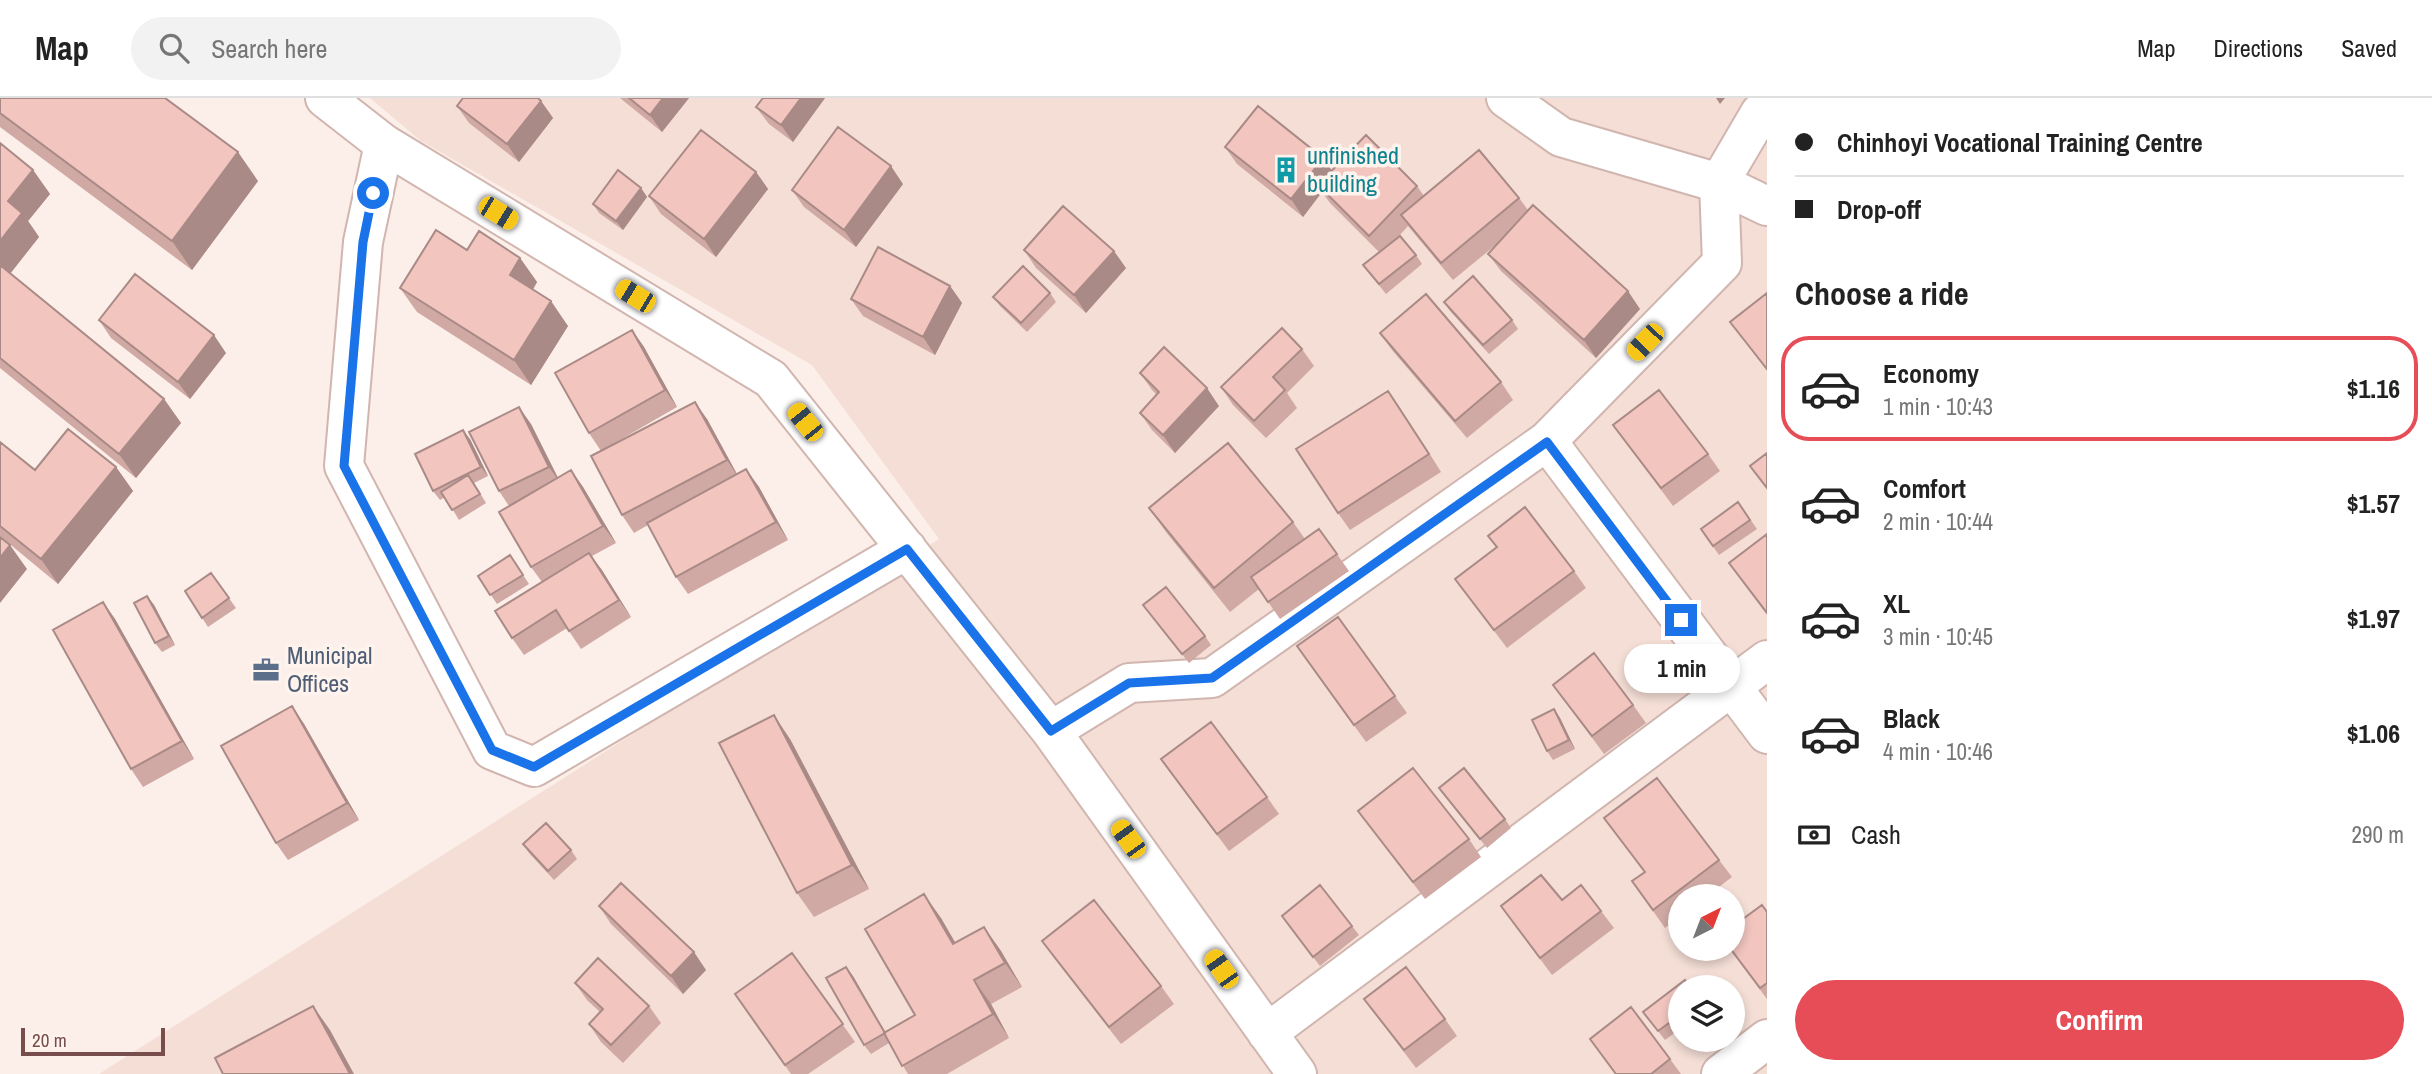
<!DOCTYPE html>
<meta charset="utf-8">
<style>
:root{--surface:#fff;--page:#f2f2f2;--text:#222;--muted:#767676;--line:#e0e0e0;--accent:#e64d57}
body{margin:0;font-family:"Archivo Narrow",sans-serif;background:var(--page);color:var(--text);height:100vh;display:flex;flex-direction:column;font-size:26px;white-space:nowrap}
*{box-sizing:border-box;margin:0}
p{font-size:23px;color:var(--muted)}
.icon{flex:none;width:38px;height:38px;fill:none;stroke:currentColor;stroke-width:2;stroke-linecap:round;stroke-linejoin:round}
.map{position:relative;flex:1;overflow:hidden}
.sheet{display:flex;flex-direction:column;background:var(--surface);width:665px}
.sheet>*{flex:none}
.banner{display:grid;align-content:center;height:154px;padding:0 28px;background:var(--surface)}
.needle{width:46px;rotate:42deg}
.tools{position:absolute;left:1668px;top:786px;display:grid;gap:14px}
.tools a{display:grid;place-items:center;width:77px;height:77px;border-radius:50%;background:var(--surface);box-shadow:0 4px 10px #0003;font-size:35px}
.scale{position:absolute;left:21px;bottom:18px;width:144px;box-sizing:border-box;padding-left:7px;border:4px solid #774e4b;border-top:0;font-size:19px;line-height:24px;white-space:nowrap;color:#774e4b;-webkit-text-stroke:5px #fff3ee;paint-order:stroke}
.end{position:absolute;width:32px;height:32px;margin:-16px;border:9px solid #1a73e8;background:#fff;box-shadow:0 0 0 4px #fff}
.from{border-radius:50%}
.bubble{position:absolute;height:49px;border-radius:24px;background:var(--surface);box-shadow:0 4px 10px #0003;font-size:23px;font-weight:700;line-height:49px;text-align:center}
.car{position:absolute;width:21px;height:42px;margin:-21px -10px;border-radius:9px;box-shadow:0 0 5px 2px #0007;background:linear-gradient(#f5c518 24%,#345 0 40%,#f5c518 0 76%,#345 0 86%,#f5c518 0)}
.banner b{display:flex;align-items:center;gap:24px;height:66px;font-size:26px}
.banner b+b{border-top:2px solid var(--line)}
.banner i{width:18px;height:18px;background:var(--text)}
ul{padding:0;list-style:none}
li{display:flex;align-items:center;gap:21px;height:105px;margin:0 14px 10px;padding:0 14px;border:4px solid transparent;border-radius:28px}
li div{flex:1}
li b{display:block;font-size:26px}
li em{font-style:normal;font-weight:700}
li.active{border-color:var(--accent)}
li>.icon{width:63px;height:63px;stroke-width:1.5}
h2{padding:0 28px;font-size:32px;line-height:84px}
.pay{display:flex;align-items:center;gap:18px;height:77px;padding:0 28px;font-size:26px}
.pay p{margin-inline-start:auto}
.primary-button{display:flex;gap:14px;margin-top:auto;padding:14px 28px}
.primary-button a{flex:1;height:80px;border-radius:42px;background:var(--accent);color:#fff;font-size:28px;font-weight:700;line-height:80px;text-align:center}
header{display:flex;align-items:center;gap:42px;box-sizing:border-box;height:98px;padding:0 35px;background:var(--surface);border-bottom:2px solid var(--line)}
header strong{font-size:33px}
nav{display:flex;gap:38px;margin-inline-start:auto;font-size:24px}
.search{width:490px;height:63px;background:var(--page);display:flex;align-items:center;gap:18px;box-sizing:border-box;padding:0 24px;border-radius:38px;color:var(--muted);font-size:26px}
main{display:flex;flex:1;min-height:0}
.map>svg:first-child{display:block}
.residential{fill:#f4ded6;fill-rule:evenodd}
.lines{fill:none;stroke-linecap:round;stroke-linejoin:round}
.street-casing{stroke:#d1b5af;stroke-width:42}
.street{stroke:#fff;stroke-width:38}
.wall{fill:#d0a9a4}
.shaded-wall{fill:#a98a86}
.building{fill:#f2c5bf;stroke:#a98a86;stroke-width:2}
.route{stroke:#1a73e8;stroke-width:9}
.labels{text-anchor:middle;stroke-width:7;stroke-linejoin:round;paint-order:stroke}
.culture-label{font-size:24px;fill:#0d838f;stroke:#fff3ee;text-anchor:start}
.service-label{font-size:24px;fill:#4e5e75;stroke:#fff3ee;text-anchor:start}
</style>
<header>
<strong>Map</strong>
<div class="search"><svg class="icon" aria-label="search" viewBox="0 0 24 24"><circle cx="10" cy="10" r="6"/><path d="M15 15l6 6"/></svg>Search here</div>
<nav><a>Map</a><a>Directions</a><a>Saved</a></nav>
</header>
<main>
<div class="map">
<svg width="1767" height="976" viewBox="0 0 1767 976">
<rect width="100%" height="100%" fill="#fceee8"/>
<!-- residential -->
<path class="residential" d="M 370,0 L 1767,0 L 1767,976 L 99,976 L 939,441 L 812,267 L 421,43 ZM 1680,798 L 1732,798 L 1732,850 L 1680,850 ZM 1680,889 L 1732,889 L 1732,942 L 1680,942 Z"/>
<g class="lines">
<!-- street casing -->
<g class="street-casing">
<path id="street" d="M 325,0 L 384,46 L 771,281 L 1051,633 L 1297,976
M 1506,0 L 1561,39 L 1719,85 L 1767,108
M 384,46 L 363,144 L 344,368 L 492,652 L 534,669 L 907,451
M 1547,343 L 1767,636
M 1051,633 L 1129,585 L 1212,580 L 1547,343 L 1722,165 L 1719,85 L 1760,15 L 1767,10
M 1267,935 L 1767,562
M 1721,976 L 1767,941"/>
</g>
<!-- street -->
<use href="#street" class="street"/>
</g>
<!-- wall -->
<path class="wall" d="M 0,0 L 258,83 L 192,172 L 0,29 Z
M 620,0 L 689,0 L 662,34 Z
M 763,0 L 825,0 L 793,44 L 769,26 L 756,9 Z
M 541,3 L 553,20 L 519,64 L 469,25 L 457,8 Z
M 0,45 L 33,72 L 50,96 L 28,123 L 39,139 L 10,176 L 164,301 L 181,325 L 136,380 L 0,270 Z
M 1225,49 L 1332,73 L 1417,88 L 1424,98 L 1519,100 L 1528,112 L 1640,211 L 1596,260 L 1501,173 L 1488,156 L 1498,145 L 1453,182 L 1408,128 L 1397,140 L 1416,157 L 1422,166 L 1386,196 L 1363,167 L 1379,154 L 1330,105 L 1322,94 L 1303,119 L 1237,66 Z
M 756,74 L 768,91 L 716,159 L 661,116 L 649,98 Z
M 903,86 L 856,149 L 804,109 L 792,92 Z
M 641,90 L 647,99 L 623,132 L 599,115 L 593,106 Z
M 467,152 L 520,160 L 537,184 L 533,192 L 568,228 L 531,287 L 417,214 L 400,190 Z
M 1024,152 L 1126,170 L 1086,215 L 1036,170 Z
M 950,188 L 962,205 L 935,257 L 863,218 L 851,201 Z
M 1050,195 L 1056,204 L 1027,234 L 1000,208 L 993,199 Z
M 1767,195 L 1767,273 L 1730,224 Z
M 1444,204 L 1512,222 L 1518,231 L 1489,256 L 1450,213 Z
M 99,222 L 226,255 L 190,301 L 111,240 Z
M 632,232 L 644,249 L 677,309 L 601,353 L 589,335 Z
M 1380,235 L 1501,284 L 1513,302 L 1467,340 L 1392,252 Z
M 1302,251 L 1314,268 L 1287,295 L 1297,310 L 1266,340 L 1233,307 L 1221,289 Z
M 1140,275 L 1219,308 L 1175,355 L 1152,332 L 1140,315 L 1157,297 L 1152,292 Z
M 1388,293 L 1441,374 L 1350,432 L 1338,415 Z
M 707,321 L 737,376 L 746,371 L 759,389 L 788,442 L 688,496 L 676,479 L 648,427 L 634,435 L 622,417 Z
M 531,326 L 558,380 L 571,372 L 583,389 L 616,445 L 592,458 L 631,519 L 581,551 L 567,530 L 524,557 L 512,540 L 542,484 L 531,469 L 509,408 L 499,393 Z
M 1613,327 L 1708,356 L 1720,373 L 1673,408 Z
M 470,341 L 488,378 L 474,385 L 486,405 L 459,422 L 445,399 L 440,402 L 433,393 Z
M 0,344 L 35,372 L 116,369 L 133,393 L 58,486 L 0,438 Z
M 1738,404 L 1757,431 L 1719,457 L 1701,431 Z
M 1149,410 L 1293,424 L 1305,441 L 1319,431 L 1349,473 L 1280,521 L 1259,491 L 1230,514 L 1166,434 Z
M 1767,436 L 1767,516 L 1729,465 Z
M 1488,438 L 1574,473 L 1586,490 L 1507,550 L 1455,481 L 1497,450 Z
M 510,457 L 529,486 L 497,506 L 478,478 Z
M 211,475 L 236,510 L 208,529 L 185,493 Z
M 147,498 L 154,507 L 175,547 L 162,554 L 155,545 Z
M 103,504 L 115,521 L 194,661 L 143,689 L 131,671 Z
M 1143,507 L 1205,538 L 1211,547 L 1189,565 Z
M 1338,519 L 1407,615 L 1366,644 L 1297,548 Z
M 1553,587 L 1633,607 L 1646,625 L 1604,656 Z
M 292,608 L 304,626 L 359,722 L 288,762 L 276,745 Z
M 1554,611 L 1560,620 L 1575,651 L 1553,662 L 1547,653 Z
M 790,641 L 869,791 L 814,819 L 797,795 Z
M 1161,662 L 1267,699 L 1279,716 L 1229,753 Z
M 1439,690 L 1505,721 L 1511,730 L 1487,750 Z
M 1358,713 L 1469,741 L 1481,759 L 1425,801 Z
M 1604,720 L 1719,762 L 1732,779 L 1707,798 L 1680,798 L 1680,818 L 1665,830 L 1632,783 L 1644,774 Z
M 523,746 L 571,752 L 577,761 L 554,782 L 529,755 Z
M 1562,802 L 1601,813 L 1614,830 L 1552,877 L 1501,808 Z
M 599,808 L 706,872 L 683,896 L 611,826 Z
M 1767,814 L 1767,901 L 1729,850 L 1732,850 Z
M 941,820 L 955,845 L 984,829 L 1001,853 L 1022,889 L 991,906 L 1009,940 L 947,976 L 908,976 L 889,945 L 871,956 L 864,947 L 853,878 L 885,934 L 915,917 Z
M 1288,827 L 1352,828 L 1359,837 L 1320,868 Z
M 1042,843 L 1161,888 L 1174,906 L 1121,946 L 1054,860 Z
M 792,855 L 855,944 L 808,976 L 791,976 L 735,896 Z
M 575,885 L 649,908 L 661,925 L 623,965 L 601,944 L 589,926 L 600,914 L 587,902 Z
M 1680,889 L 1680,931 L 1665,942 L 1643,914 Z
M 1364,901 L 1445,921 L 1457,938 L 1416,970 Z
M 1590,941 L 1670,961 L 1681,976 L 1615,976 Z"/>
<!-- shaded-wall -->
<path class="shaded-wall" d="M 663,0 L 689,0 L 662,34 L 650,17 Z
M 801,0 L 825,0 L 793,44 L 781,27 Z
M 1716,0 L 1725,0 L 1720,6 Z
M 541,3 L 553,20 L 519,64 L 507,46 Z
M 238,54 L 258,83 L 192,172 L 172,143 Z
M 1323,60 L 1336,78 L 1318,87 L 1322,94 L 1303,119 L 1291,101 Z
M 891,68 L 903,86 L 856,149 L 844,132 Z
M 33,72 L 50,96 L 28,123 L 39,139 L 5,182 L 0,175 L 0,143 L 8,103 Z
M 756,74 L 768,91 L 716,159 L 704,141 Z
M 641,90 L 647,99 L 623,132 L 616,123 Z
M 1114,153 L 1126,170 L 1086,215 L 1074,197 Z
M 520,160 L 537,184 L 527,201 L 510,177 Z
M 950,188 L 962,205 L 935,257 L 923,239 Z
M 1628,193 L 1640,211 L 1596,260 L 1584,242 Z
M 551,203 L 568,228 L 531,287 L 514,262 Z
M 632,232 L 644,249 L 677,309 L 665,292 Z
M 214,237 L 226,255 L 190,301 L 178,284 Z
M 1207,290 L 1219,308 L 1175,355 L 1163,337 Z
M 1388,293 L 1400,310 L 1441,374 L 1429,356 Z
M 164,301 L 181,325 L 136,380 L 119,356 Z
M 695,304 L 707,321 L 739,380 L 727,362 Z
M 519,309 L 531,326 L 561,386 L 549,369 Z
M 463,332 L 470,341 L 488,378 L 481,369 Z
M 116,369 L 133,393 L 58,486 L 41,461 Z
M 746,371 L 759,389 L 788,442 L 776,424 Z
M 571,372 L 583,389 L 616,445 L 603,428 Z
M 10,447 L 27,471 L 0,505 L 0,460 Z
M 589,455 L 602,472 L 631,519 L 619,502 Z
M 147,498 L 154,507 L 175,547 L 169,538 Z
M 103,504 L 115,521 L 194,661 L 182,643 Z
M 292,608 L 304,626 L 359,722 L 347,705 Z
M 1554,611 L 1560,620 L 1575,651 L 1569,642 Z
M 774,617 L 790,641 L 869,791 L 852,767 Z
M 924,796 L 941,820 L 970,870 L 953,846 Z
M 984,829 L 1001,853 L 1022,889 L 1005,865 Z
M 694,854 L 706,872 L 683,896 L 671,878 Z
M 846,869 L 853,878 L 891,945 L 885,935 Z
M 974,882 L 991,906 L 1009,940 L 993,916 Z
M 313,908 L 330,932 L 354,976 L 350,976 Z"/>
<!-- building -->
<path class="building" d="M 0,0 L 165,0 L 238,54 L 172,143 L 0,15 Z
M 463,0 L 538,0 L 541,3 L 507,46 L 457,8 Z
M 629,0 L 663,0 L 650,17 Z
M 763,0 L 801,0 L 781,27 L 756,9 Z
M 1258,8 L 1323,60 L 1291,101 L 1225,49 Z
M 838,29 L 891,68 L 844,132 L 792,92 Z
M 701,32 L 756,74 L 704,141 L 649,98 Z
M 1366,37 L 1417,88 L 1369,138 L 1318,87 Z
M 0,45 L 33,72 L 8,103 L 22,115 L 0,143 Z
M 1479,52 L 1519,100 L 1441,165 L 1401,117 Z
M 618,72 L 641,90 L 616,123 L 593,106 Z
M 1533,107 L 1628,193 L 1584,242 L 1488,156 Z
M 1063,108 L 1114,153 L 1074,197 L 1024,152 Z
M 436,132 L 467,152 L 479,133 L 520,160 L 510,177 L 551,203 L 514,262 L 400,190 Z
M 1400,138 L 1416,157 L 1379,186 L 1363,167 Z
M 878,149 L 950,188 L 923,239 L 851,201 Z
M 0,167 L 164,301 L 119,356 L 0,260 Z
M 1023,168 L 1050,195 L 1021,225 L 993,199 Z
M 135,176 L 214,237 L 178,284 L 99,222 Z
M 1473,178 L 1512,222 L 1483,247 L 1444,204 Z
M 1767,195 L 1767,271 L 1730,224 Z
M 1426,196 L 1501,284 L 1455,323 L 1380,235 Z
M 1282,230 L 1302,251 L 1273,279 L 1285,292 L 1254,323 L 1221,289 Z
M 632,232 L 665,292 L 589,335 L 555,275 Z
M 1164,249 L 1207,290 L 1163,337 L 1140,315 L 1159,294 L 1140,275 Z
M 1659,292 L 1708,356 L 1661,390 L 1613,327 Z
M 1388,293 L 1429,356 L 1338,415 L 1296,351 Z
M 695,304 L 727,362 L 622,417 L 591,358 Z
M 519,309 L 549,369 L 499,393 L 469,334 Z
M 68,331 L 116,369 L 41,461 L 0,428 L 0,344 L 35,372 Z
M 463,332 L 481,369 L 433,393 L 415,356 Z
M 1228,345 L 1293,424 L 1214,490 L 1149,410 Z
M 1767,355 L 1767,390 L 1750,368 Z
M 746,371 L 776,424 L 676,479 L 647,425 Z
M 571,372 L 603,428 L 531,469 L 499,414 Z
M 468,377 L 480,396 L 452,412 L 441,394 Z
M 1738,404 L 1750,422 L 1713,448 L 1701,431 Z
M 1525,409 L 1574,473 L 1494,532 L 1455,481 L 1497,449 L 1488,438 Z
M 1319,431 L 1337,456 L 1268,504 L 1251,479 Z
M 1767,436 L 1767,515 L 1729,465 Z
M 0,439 L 10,447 L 0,460 Z
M 589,455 L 619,502 L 569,533 L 556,512 L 512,540 L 495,513 Z
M 510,457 L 523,477 L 490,497 L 478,478 Z
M 211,475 L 229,500 L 202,520 L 185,493 Z
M 1166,489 L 1205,538 L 1182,556 L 1143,507 Z
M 147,498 L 169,538 L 155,545 L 134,505 Z
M 103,504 L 182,643 L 131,671 L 53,532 Z
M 1338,519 L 1395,598 L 1354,627 L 1297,548 Z
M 1594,555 L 1633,607 L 1592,638 L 1553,587 Z
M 292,608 L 347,705 L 276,745 L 221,648 Z
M 1554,611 L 1569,642 L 1547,653 L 1532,622 Z
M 774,617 L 852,767 L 797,795 L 719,645 Z
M 1211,624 L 1267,699 L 1217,736 L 1161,661 Z
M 1413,670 L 1469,741 L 1413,784 L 1358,713 Z
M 1464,670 L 1505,721 L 1480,741 L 1439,690 Z
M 1657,680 L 1719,762 L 1653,812 L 1632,783 L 1645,774 L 1604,720 Z
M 546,725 L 571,752 L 548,773 L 523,746 Z
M 1541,777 L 1562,802 L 1581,787 L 1601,813 L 1540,860 L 1501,808 Z
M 621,785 L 694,854 L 671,878 L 599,808 Z
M 1320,787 L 1352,828 L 1313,859 L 1282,818 Z
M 924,796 L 953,846 L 984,829 L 1005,865 L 974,882 L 993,916 L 902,968 L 884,935 L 915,917 L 865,831 Z
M 1094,802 L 1161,888 L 1109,929 L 1042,843 Z
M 1762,807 L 1767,814 L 1767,885 L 1760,890 L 1730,850 L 1732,850 L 1732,829 Z
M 792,855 L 843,926 L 785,967 L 735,896 Z
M 598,860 L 649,908 L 611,947 L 589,926 L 603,911 L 575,885 Z
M 846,869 L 885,935 L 864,947 L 826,880 Z
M 1406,869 L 1445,921 L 1404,952 L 1364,901 Z
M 1685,882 L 1690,889 L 1680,889 L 1680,917 L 1658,933 L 1643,914 Z
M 313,908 L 350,976 L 223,976 L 215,960 Z
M 1631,909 L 1670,961 L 1651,976 L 1616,976 L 1590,941 Z"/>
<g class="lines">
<!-- route -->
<path class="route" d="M 373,95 L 363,144 L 344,368 L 492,652 L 534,669 L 907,451 L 1051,633 L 1129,585 L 1212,580 L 1547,344 L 1681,522"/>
</g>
<!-- icons -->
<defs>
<g id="building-bare" transform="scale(2.1)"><path d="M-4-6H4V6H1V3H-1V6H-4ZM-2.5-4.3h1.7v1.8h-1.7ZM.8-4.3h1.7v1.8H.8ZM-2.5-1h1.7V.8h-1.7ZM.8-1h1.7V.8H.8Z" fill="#0f9aa8" stroke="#fff3ee" stroke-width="2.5" paint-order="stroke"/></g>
<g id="office-bare" transform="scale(2.1)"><path d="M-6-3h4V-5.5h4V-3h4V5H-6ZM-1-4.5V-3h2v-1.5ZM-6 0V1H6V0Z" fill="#5c6f8a" stroke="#fff3ee" stroke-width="2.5" paint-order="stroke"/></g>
</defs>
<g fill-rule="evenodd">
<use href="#building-bare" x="1286" y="72"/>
<use href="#office-bare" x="266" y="572"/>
</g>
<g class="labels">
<!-- culture labels -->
<g class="culture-label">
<text x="1307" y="66">unfinished<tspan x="1307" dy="28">building</tspan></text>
</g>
<!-- service labels -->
<g class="service-label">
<text x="287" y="566">Municipal<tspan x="287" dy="28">Offices</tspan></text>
</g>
</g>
</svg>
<div class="tools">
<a><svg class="needle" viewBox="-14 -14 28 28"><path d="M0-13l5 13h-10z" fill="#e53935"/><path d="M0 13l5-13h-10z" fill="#767676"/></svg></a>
<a><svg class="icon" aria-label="layers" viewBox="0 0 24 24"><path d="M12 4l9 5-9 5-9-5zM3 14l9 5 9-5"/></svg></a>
</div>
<div class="scale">20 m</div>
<i class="end from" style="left:373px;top:95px"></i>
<i class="end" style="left:1681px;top:522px"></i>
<div class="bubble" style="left:1624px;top:546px;width:116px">1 min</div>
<i class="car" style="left:498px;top:115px;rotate:121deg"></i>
<i class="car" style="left:635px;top:198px;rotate:301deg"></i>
<i class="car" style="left:1645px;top:244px;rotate:224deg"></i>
<i class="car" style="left:805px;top:324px;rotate:321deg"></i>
<i class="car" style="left:1128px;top:741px;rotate:324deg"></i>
<i class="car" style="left:1221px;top:871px;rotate:325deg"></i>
</div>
<section class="sheet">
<div class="banner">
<b><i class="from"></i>Chinhoyi Vocational Training Centre</b>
<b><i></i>Drop-off</b>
</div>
<h2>Choose a ride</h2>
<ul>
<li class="active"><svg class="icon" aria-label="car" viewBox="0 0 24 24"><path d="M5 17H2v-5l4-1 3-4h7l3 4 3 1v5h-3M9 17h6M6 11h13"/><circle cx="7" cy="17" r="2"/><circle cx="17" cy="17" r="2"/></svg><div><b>Economy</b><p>1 min · 10:43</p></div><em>$1.16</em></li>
<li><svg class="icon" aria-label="car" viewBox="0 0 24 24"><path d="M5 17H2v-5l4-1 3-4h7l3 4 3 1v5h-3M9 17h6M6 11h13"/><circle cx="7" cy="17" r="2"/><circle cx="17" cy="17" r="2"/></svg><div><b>Comfort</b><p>2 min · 10:44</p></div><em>$1.57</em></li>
<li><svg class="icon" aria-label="car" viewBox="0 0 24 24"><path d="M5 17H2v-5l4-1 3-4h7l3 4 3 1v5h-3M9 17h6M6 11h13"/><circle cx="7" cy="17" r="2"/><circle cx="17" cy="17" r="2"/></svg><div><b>XL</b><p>3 min · 10:45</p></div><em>$1.97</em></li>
<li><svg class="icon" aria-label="car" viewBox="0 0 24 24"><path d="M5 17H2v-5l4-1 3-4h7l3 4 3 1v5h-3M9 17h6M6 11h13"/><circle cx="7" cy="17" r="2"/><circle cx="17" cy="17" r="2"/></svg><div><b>Black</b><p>4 min · 10:46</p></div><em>$1.06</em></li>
</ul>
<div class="pay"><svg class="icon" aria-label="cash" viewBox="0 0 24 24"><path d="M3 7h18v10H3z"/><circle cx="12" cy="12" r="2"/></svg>Cash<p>290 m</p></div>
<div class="primary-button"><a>Confirm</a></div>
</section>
</main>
